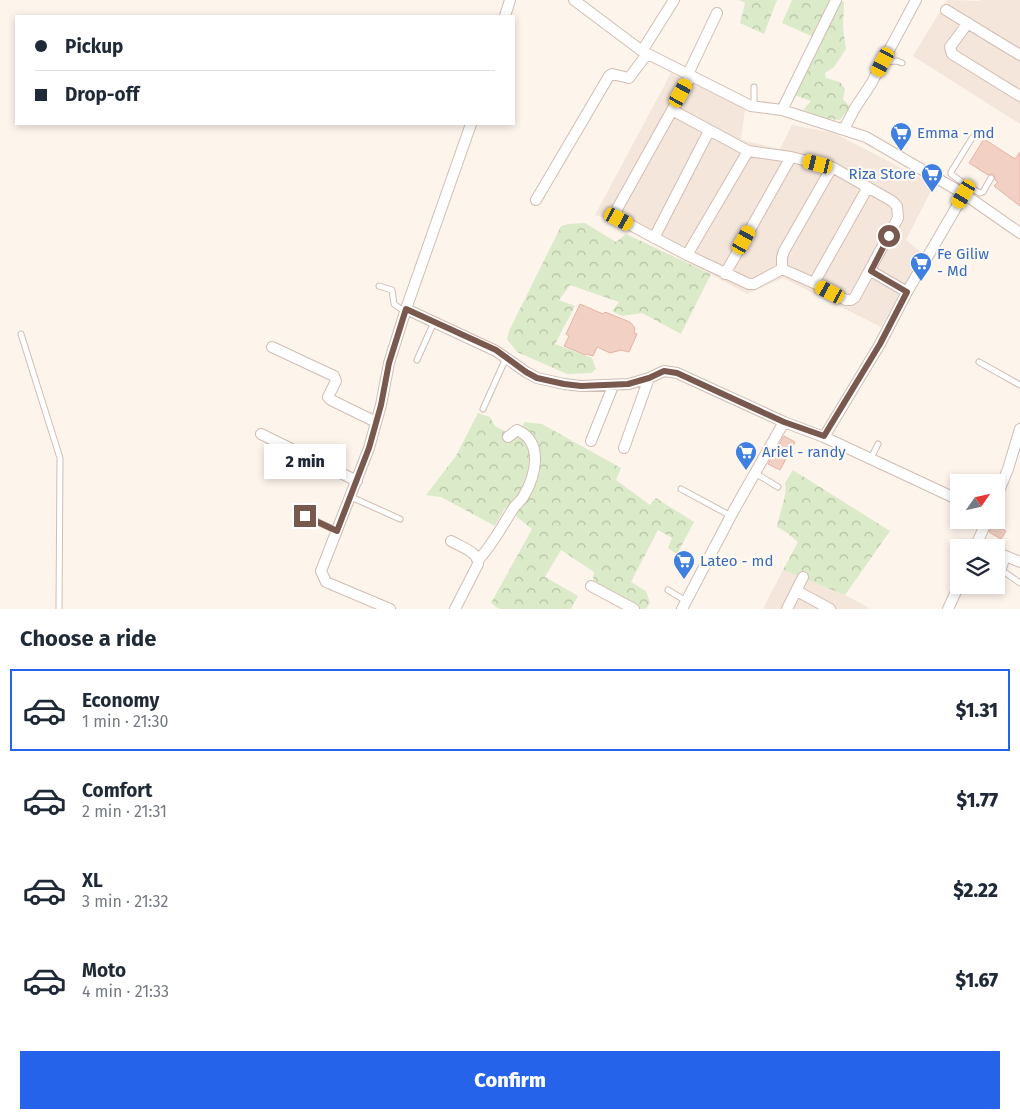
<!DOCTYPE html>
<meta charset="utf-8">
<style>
:root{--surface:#fff;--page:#f6f6f7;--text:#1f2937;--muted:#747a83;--line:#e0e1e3;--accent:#2563eb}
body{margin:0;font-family:"Fira Sans",sans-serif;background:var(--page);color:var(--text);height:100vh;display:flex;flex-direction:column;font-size:19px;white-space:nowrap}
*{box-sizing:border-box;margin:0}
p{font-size:16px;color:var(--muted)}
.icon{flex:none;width:28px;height:28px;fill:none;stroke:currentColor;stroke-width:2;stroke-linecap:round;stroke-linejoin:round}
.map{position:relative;height:609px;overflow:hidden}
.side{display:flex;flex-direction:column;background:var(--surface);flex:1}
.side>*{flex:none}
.banner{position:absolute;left:15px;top:15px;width:500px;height:110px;border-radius:0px;box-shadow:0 2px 8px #0003;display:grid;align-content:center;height:110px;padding:0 20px;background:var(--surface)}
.needle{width:32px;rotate:56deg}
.controls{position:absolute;left:950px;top:474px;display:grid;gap:10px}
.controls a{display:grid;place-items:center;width:55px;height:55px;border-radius:0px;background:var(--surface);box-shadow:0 2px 8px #0003;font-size:25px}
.end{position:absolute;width:22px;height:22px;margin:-11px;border:6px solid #79584e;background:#fff;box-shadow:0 0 0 2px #fff}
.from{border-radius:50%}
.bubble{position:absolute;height:35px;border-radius:0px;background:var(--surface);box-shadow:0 2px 8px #0003;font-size:16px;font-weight:800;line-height:35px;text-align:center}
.car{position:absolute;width:15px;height:30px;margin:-15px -8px;border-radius:6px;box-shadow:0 0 4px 1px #0007;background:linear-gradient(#f5c518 24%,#345 0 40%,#f5c518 0 76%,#345 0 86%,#f5c518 0)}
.banner b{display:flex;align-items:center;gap:18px;height:48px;font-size:19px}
.banner b+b{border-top:1px solid var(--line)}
.banner i{width:12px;height:12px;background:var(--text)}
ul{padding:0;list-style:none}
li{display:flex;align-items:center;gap:15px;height:82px;margin:0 10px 8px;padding:0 10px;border:2px solid transparent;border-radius:0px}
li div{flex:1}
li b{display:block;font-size:19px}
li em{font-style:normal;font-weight:800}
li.selected{border-color:var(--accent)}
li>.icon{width:45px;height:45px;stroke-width:1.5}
h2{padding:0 20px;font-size:22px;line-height:60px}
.primary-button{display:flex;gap:10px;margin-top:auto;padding:10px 20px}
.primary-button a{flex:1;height:58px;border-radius:0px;background:var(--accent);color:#fff;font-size:20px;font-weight:800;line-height:58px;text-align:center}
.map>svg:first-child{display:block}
.residential{fill:#f4e6da}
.forest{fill:url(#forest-crowns)}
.building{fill:#f2d1c4;stroke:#e5b5a4}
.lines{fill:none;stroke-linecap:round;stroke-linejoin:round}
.lane-casing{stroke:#d2bdb3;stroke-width:7}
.street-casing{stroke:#d2bdb3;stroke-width:12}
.lane{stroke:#fff;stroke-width:5}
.street{stroke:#fff;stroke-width:10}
.route{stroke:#79584e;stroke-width:6}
.labels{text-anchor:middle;stroke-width:4.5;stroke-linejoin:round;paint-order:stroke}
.shop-label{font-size:15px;fill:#366cbe;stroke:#fff9f3;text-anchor:start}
</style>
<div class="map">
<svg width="1020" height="609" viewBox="0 0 1020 609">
<defs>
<pattern id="forest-crowns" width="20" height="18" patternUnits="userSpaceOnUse" patternTransform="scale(1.25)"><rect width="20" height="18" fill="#dbebc9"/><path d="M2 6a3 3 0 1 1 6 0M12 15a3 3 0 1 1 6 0" fill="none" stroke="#b6c1a5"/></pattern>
</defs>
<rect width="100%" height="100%" fill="#fdf4ec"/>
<!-- residential -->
<path class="residential" d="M 947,0 L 980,1 L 981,0 L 1020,0 L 1020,124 L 913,56 Z
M 671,73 L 745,109 L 741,140 L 780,149 L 792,125 L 834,133 L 934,185 L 906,240 L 922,253 L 881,327 L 783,278 L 747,294 L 610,219 L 595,215 Z
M 783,570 L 845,595 L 871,609 L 763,609 Z"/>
<!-- forest -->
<path class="forest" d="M 739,0 L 777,0 L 764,34 L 740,23 L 745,3 Z
M 792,0 L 839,0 L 844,2 L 843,28 L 846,49 L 834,67 L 825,73 L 826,78 L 840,82 L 845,89 L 843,99 L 850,107 L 840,120 L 822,118 L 803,110 L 811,101 L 794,95 L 814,52 L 811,36 L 782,23 Z
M 585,223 L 616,242 L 626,234 L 711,274 L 681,334 L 642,313 L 622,316 L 612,311 L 619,302 L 570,285 L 559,300 L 575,306 L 555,344 L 592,358 L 596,369 L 591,373 L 567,374 L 517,352 L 507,339 L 509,331 L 561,226 L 568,224 Z
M 478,413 L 490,417 L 495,426 L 515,437 L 525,422 L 542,424 L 621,468 L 616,480 L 650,505 L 656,498 L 694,522 L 677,554 L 668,548 L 672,538 L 658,530 L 631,582 L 646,591 L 650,603 L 646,609 L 628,609 L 593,580 L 594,572 L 561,550 L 545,577 L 578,596 L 571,609 L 499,609 L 491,603 L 532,529 L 505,508 L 495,526 L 441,497 L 426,495 L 456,456 Z
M 793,470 L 890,531 L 845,595 L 783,570 L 798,542 L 786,532 L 777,527 C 779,514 788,493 785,483 Z"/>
<!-- building -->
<path class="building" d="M 984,139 L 1015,159 L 1020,152 L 1020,206 L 994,186 L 998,182 L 995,180 L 994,174 L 990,174 L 988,175 L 969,163 Z
M 580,304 L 603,314 L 605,312 L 630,322 L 635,328 L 634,333 L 637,334 L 629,352 L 621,350 L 610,353 L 597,347 L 593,356 L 586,354 L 585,355 L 564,346 L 569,336 L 566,334 Z
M 784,436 L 795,442 L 780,470 L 768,464 Z
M 993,523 L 1006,531 L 1001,539 L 989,532 Z"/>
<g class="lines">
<!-- lane casing -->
<g class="lane-casing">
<path id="lane" d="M 884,62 L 897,61 L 902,63
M 754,87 L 754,106
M 966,185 L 951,174 L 951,172 L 972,138
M 966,186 L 966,185 L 980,193 L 983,192 L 991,178
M 379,286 L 392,290 L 394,304 L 405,312
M 21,334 L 60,458 L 59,609
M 417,360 L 434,322
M 979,362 L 1020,385
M 483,409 L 506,358
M 871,458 L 878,444
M 755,473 L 778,487
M 681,489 L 731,516
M 351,497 L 400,519
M 305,516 L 337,531
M 1007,557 L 1003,571 L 1020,583
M 668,590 L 686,601"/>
</g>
<!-- street casing -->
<g class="street-casing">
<path id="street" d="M 574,0 L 642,51 L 751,106 L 782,110 L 866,137 L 964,194 L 1020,233
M 946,10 L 1020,55
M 505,16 L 510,0
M 968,23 L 950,47 L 952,54 L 1020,96
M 642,51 L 674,0
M 688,74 L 717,13
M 672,110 L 748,151 L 791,157 L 832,167 L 892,201 L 897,206 L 898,218 L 855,297 L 851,300 L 846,300 L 814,283 L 782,269 L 754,284 L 749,284 L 687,255 L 619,219 L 617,215 L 617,209 L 691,76
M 782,110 L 836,0
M 844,129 L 855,108 L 871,84 L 916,0
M 536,200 L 609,76 L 612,74 L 629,78 L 647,54
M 654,238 L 709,131
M 687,255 L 748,151
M 782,269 L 782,257 L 784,251 L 832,167
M 871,271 L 907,292
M 725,274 L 791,157
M 814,283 L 868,187
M 406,309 L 496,351 L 526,372 L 537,378 L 564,384 L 581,386 L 629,384 L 649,378 L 664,371 L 677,373 L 784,422 L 824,437 L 959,500
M 272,347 L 334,376 L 336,381 L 328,397 L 331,400 L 376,422
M 261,434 L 357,481
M 824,437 L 880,344 L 907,292 L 964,194
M 591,441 L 613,386
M 624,448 L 649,378
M 996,498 L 1008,469 L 1020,429
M 451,541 C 461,547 479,552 478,564 L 455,609
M 977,543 L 986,548
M 975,548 L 987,520
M 996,552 L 1020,562
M 479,559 C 493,544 502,526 513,509 C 516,504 521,501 523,497 C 536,476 544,442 517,430 L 508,437
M 591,586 L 634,609
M 797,591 L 830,609
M 390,609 L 326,582 L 321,571 L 369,448 L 381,405 L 389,363 L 406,309 L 471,124
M 682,609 L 734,510 L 784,422
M 787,609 L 803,577
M 948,609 L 959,585"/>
</g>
<!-- lane -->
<use href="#lane" class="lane"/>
<!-- street -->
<use href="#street" class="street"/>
</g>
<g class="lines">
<!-- route -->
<path class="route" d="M 305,516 L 337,531 L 369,448 L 381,405 L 389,363 L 406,309 L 496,350 L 526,372 L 537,378 L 564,384 L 581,386 L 628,384 L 649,378 L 664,371 L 677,373 L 784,422 L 824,436 L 880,344 L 907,292 L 871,271 L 889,236"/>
</g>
<!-- icons -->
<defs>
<g id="supermarket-pin" transform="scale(1.125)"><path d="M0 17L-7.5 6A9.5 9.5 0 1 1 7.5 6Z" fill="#3f7fe0" stroke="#fff9f3"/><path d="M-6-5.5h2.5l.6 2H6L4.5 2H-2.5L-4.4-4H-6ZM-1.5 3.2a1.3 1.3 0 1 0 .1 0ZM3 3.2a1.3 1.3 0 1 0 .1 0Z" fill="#fff"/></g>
</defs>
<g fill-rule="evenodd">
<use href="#supermarket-pin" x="901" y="133"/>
<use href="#supermarket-pin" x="932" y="174"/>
<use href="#supermarket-pin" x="921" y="263"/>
<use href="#supermarket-pin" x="746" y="452"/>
<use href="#supermarket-pin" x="684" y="561"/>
</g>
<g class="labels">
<!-- shop labels -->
<g class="shop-label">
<text x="917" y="138">Emma - md</text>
<text x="916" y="179" text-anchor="end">Riza Store</text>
<text x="937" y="259">Fe Giliw<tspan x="937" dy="17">- Md</tspan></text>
<text x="762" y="457">Ariel - randy</text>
<text x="700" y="566">Lateo - md</text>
</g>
</g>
</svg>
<div class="controls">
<a><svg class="needle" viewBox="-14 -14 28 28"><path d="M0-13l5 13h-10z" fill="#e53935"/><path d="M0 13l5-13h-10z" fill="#747a83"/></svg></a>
<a><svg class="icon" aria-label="layers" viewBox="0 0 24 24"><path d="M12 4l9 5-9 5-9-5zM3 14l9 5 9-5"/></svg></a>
</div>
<i class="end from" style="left:889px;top:236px"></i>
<i class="end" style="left:305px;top:516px"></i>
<div class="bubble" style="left:264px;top:444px;width:82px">2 min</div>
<i class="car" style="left:883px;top:62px;rotate:208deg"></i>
<i class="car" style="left:681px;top:93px;rotate:29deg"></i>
<i class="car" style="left:818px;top:164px;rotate:284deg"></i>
<i class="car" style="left:964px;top:194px;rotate:211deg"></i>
<i class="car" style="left:619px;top:219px;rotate:118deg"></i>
<i class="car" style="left:744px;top:240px;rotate:29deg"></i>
<i class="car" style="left:830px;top:292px;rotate:298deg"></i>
<div class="banner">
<b><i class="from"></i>Pickup</b>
<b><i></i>Drop-off</b>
</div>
</div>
<section class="side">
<h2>Choose a ride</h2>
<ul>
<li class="selected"><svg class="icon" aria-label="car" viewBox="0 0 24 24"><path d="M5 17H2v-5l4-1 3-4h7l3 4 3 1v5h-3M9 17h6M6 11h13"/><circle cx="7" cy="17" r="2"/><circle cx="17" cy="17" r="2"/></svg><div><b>Economy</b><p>1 min · 21:30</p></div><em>$1.31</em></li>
<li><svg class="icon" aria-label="car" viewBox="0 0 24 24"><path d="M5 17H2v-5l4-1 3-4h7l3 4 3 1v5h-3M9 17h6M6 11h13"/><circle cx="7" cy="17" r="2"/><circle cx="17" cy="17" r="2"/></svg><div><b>Comfort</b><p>2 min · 21:31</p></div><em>$1.77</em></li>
<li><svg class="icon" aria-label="car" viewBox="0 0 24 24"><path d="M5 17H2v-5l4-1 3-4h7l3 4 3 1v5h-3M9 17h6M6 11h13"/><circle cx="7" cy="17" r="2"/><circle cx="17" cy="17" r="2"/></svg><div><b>XL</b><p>3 min · 21:32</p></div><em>$2.22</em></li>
<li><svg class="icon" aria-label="car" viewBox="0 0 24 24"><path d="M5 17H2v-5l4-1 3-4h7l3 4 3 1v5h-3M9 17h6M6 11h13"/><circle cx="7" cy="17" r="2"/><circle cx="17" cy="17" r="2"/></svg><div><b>Moto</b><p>4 min · 21:33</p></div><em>$1.67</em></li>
</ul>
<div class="primary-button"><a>Confirm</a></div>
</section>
